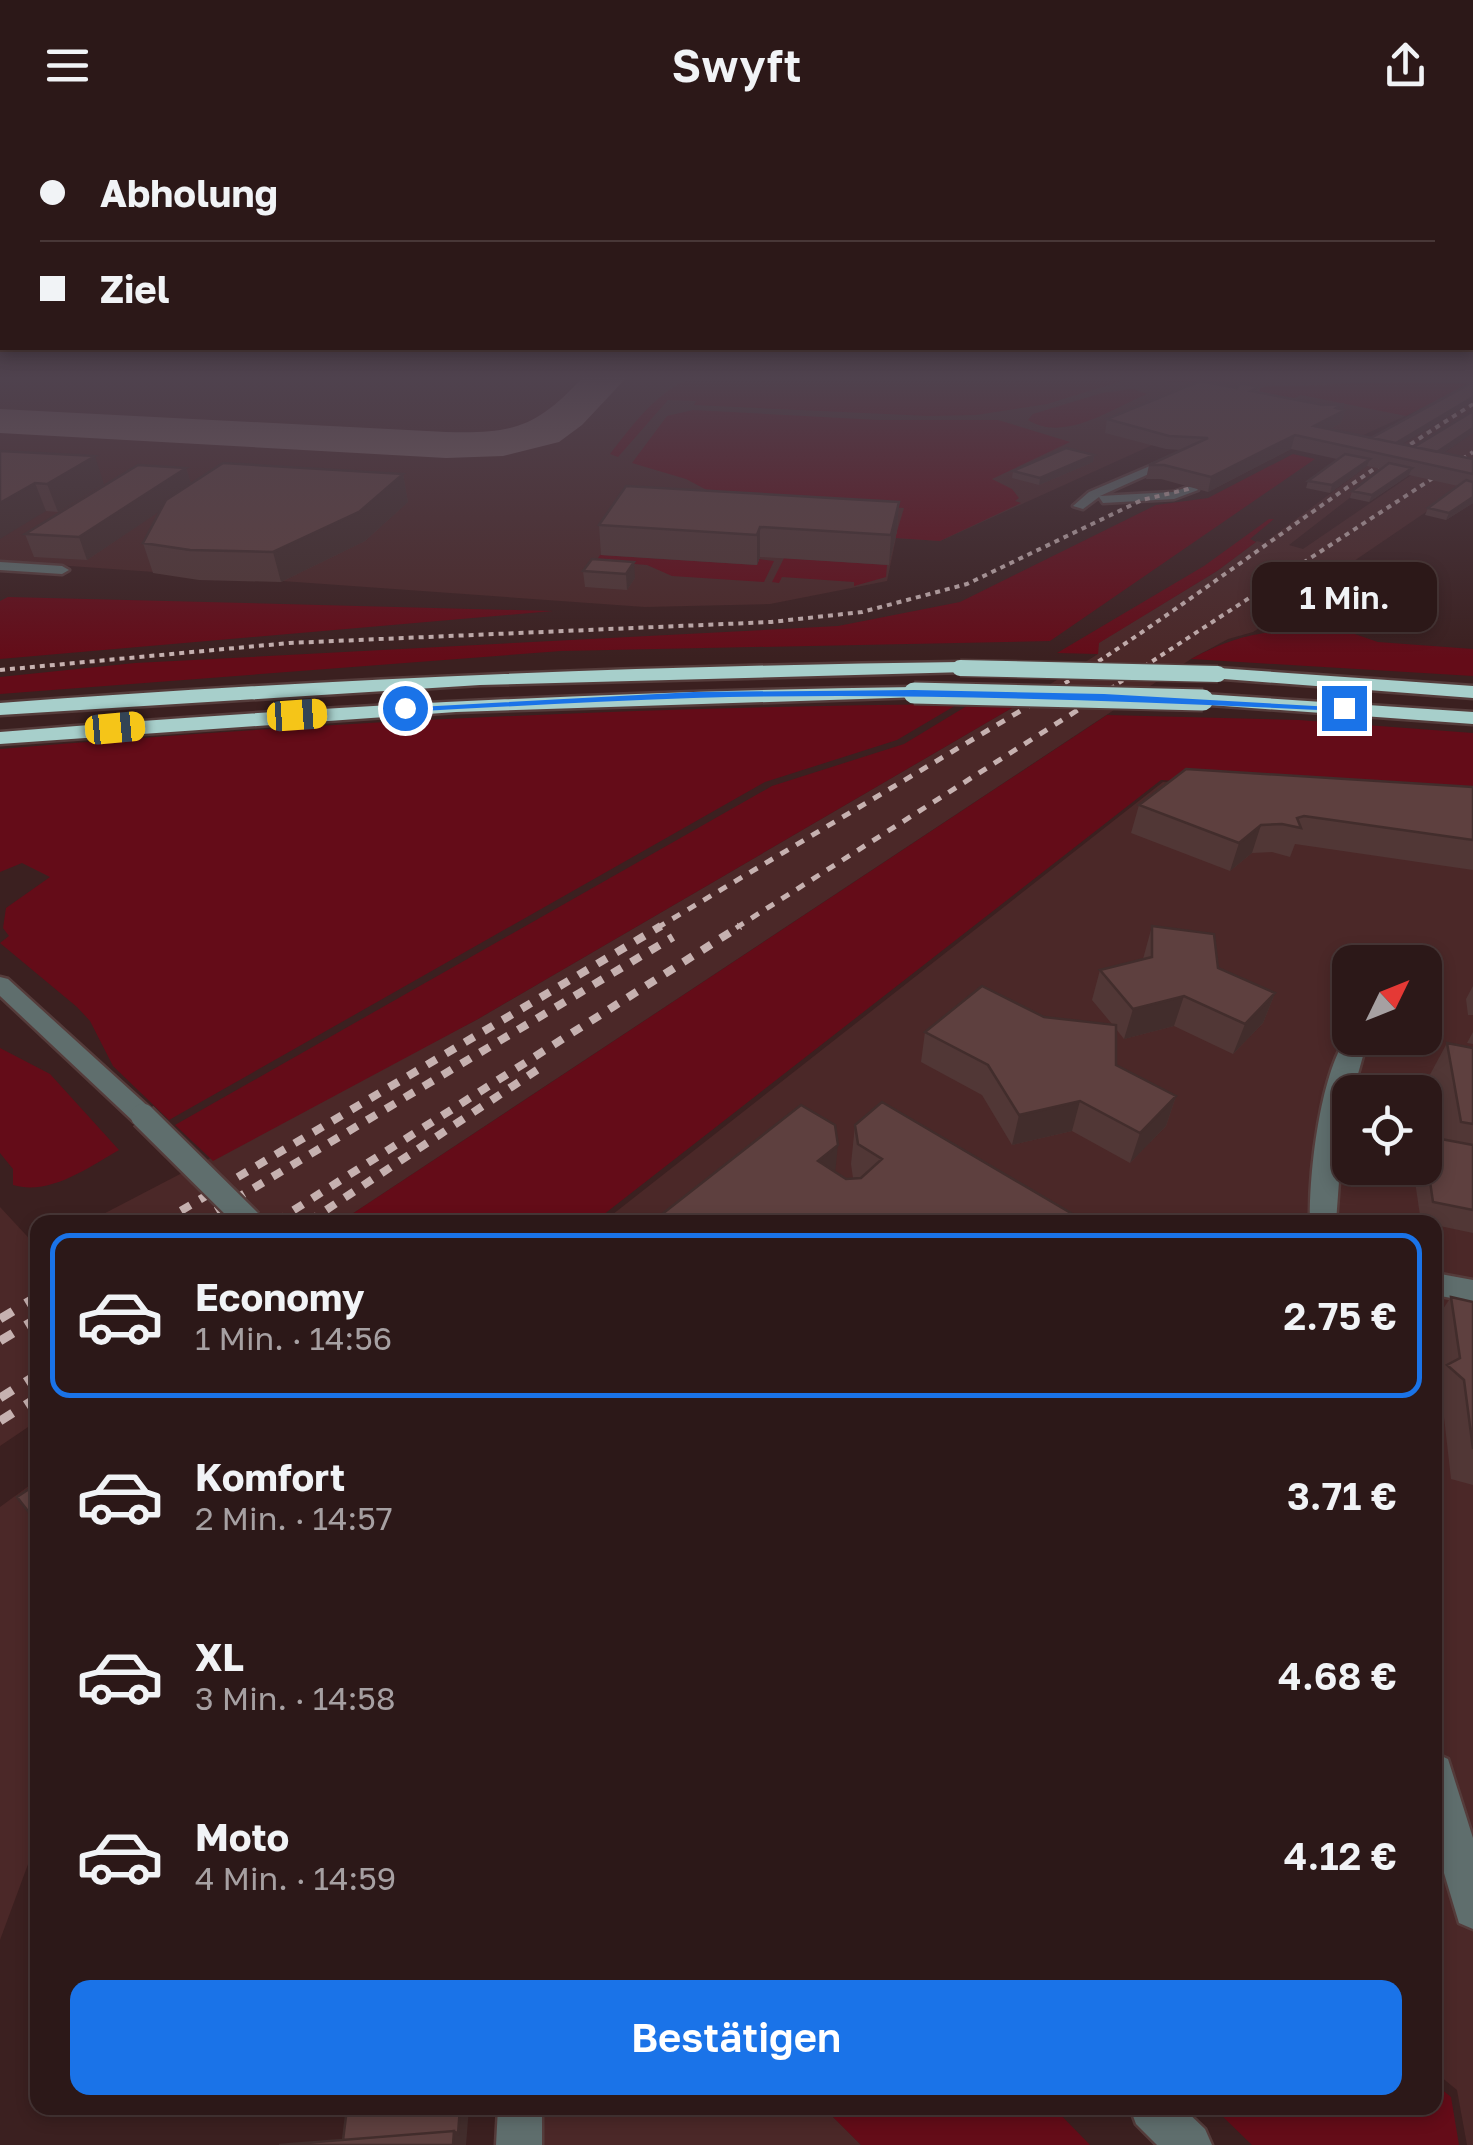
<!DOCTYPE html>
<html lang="de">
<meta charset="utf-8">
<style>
:root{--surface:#2c1818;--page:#382525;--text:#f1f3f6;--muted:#a6a0a2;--line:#483737;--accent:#1a73e8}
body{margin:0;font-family:"Golos Text",sans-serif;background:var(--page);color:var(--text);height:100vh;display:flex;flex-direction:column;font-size:38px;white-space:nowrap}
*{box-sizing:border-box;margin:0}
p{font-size:32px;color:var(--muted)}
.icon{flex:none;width:55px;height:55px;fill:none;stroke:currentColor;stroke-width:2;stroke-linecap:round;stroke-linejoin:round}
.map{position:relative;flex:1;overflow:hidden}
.drawer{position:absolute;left:30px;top:1085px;width:1412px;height:900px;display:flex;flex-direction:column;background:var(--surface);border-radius:20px;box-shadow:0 5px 15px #0003,0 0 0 2px var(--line)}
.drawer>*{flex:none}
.hud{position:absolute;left:0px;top:0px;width:1475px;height:220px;box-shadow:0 5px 15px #0003,0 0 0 2px var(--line);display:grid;align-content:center;height:220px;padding:0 40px;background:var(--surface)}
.needle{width:65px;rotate:47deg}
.controls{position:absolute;left:1332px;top:815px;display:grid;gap:20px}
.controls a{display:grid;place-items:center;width:110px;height:110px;border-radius:20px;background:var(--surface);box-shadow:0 5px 15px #0003,0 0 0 2px var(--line);font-size:50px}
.end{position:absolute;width:45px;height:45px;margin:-22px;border:12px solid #1a73e8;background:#fff;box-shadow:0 0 0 5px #fff}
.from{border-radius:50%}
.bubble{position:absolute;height:70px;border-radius:20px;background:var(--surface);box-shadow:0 5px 15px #0003,0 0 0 2px var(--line);font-size:32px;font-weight:600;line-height:70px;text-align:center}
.car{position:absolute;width:30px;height:60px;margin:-30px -15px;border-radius:12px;box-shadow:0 0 8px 2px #0007;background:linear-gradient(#f5c518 24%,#345 0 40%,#f5c518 0 76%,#345 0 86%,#f5c518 0)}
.hud b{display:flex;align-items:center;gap:35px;height:95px;font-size:38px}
.hud b+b{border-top:2px solid var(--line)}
.hud i{width:25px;height:25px;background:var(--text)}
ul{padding:18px 0 0;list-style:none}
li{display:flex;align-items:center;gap:30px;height:165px;margin:0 20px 15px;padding:0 20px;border:5px solid transparent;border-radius:20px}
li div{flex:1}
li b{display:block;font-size:38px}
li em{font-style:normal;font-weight:600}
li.on{border-color:var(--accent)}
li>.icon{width:90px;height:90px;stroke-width:1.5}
.primary-button{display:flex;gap:20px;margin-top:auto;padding:20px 40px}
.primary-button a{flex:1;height:115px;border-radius:20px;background:var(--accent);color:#fff;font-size:40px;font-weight:600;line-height:115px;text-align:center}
header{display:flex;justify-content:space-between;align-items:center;height:130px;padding:0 40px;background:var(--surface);font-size:45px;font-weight:600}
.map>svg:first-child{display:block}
.built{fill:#4b2828;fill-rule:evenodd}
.green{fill:#640c18}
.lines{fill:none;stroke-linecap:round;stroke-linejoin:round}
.taxiway{fill:#806868;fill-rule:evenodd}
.minor-casing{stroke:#553c3b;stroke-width:5}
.highway-casing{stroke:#553c3b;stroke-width:5}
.minor{fill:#5f6e6d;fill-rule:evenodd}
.highway{fill:#a7cfcb;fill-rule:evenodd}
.rail-far3{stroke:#c6b1b0;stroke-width:4;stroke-dasharray:5 5;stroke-linecap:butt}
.rail-far2{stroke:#c6b1b0;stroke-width:5;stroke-dasharray:9 9;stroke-linecap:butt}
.rail-far1{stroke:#c6b1b0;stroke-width:8;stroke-dasharray:11 11;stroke-linecap:butt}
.rail{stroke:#c6b1b0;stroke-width:9;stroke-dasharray:15 15;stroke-linecap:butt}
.minor-bridge-casing{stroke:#553c3b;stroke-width:29;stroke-linecap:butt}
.highway-bridge-far1-casing{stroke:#553c3b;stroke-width:19;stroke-linecap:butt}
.highway-bridge-casing{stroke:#553c3b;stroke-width:25;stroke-linecap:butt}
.minor-bridge{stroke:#5f6e6d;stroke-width:24}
.highway-bridge-far1{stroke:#a7cfcb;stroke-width:16}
.highway-bridge{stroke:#a7cfcb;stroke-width:21}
.wall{fill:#513736}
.shaded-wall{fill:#422d2c}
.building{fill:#5e403f;stroke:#422d2c;stroke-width:2.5}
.route{fill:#1a73e8}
</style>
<header><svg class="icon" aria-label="menu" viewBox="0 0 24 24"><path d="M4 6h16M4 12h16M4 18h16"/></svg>Swyft<svg class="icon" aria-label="share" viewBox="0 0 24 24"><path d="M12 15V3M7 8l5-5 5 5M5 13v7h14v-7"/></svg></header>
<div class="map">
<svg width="1473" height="2015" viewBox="0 0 1473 2015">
<rect width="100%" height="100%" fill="#3b2020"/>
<!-- built -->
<path class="built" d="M 0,246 L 1473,246 L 1473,255 L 1359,307 L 1232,279 L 940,411 L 896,408 L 887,451 L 770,474 L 645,477 L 0,431 Z
M 1473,272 L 1473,285 L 1365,356 L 1289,415 L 1303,419 L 1473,303 L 1473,350 L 1354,431 L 1360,433 L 1253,502 L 1228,509 L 1191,529 L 340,1092 L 88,1092 L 478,889 L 1017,575 L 1098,524 L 1098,513 L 1217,441 L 1257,411 L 1264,413 L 1370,334 Z
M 1163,652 L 1473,668 L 1473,2015 L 1467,2015 L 1457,1960 L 1435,1942 L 1435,1092 L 603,1092 ZM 1350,832 L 1425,832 L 1425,908 L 1350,908 ZM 1350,962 L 1425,962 L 1425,1038 L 1350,1038 Z
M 0,1077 L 38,1118 L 37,1291 L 0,1316 Z
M 37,1350 L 37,1710 L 0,1810 L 0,1377 Z
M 528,1978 L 824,1978 L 861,2015 L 527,2015 Z"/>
<!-- green -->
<path class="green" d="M 693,246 L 1118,246 L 1122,251 L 1047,274 L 976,285 L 929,286 L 694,275 L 696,271 L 668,270 L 618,327 L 610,324 C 635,292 655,264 693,246 Z
M 1135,246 L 1473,246 L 1473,250 L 1396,248 L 1171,252 Z
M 1400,252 L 1467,254 L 1406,286 L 1301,265 L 1288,271 L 1228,258 Z
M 1133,259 L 1147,264 C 1113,278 1064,313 1028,290 L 1033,284 L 1102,263 Z
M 693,280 L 878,290 L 998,290 L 1070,312 L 992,349 L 1012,359 L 1019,368 L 1015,371 L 1021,373 L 940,411 L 895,408 L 904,378 L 720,367 L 686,349 L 632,333 L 667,286 Z
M 1293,324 L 1315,329 L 1050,511 L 561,521 L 0,564 L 0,547 L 135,533 L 838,496 L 960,472 L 1156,375 L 1208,368 Z
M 1269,389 L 1274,389 L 1250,409 L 1256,412 L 1217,441 L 1099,513 L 1098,524 L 1057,523 L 1204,436 Z
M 600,425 L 756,435 L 759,429 L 774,431 L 764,452 L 672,446 L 647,435 L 596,431 Z
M 784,428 L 887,435 L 886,447 L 854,456 L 854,452 L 782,447 L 779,453 L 772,452 Z
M 8,467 L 553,481 L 0,529 L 0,471 Z
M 1337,498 L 1378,512 L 1473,519 L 1473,546 L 1191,529 C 1246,499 1276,501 1337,498 Z
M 958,574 L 897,610 L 765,652 L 169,990 L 113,936 L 90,891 L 77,877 L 0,813 L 9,806 L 3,798 L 6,778 L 50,747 L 22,733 L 0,742 L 0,619 C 319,592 637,577 958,574 Z
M 970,574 L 1017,575 L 478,889 L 213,1031 L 175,995 L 772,656 L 904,614 Z
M 1107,585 L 1299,590 L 1473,603 L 1473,666 L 1161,650 L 594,1092 L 340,1092 Z
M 0,918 L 50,944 L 119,1020 C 89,1037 50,1066 13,1055 L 13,1039 L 0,1023 Z
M 1435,1954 L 1451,1967 L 1459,2015 L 1252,2015 L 1214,1978 L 1435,1978 Z
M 824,1978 L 1054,1978 L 1090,2015 L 861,2015 Z"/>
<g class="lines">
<!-- taxiway -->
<path class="taxiway" d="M 584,246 L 628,246 L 582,295 L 559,312 L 503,326 L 446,328 L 0,303 L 0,279 L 446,302 C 515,304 537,297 584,246 Z"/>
<!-- minor casing -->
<g class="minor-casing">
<path id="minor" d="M 1178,324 L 1182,329 L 1100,366 L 1173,362 L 1194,355 L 1198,360 L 1174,369 L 1103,373 L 1099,367 L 1083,379 L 1073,376 L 1089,362 Z
M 0,432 L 62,436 L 69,440 L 62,444 L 0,440 Z
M 1363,817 L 1370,819 L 1374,832 L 1354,832 L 1352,823 Z
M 0,847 L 8,849 L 152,980 L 155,986 L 152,992 L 134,992 L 0,866 Z
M 1350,902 L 1350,908 L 1368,908 L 1343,998 L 1336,1092 L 1310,1092 C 1309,1043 1320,941 1350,902 Z
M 1435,1143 L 1473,1150 L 1473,1172 L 1435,1165 Z
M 1435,1623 L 1448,1629 L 1473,1708 L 1473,1799 L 1459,1793 L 1435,1713 Z
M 498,1978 L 542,1978 L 542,2015 L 496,2015 Z
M 1130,1978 L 1183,1978 L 1205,1999 L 1212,2015 L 1157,2015 L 1136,1994 Z"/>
</g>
<!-- highway casing -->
<g class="highway-casing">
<path id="highway" d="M 960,532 L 969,538 L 967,542 L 480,555 L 0,585 L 0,573 C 320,549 639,536 960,532 Z
M 1218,538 L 1473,556 L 1473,568 L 1211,548 L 1209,544 Z
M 914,557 L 921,559 L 921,567 L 456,582 L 0,614 L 0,602 C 304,577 609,561 914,557 Z
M 1203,564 L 1473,582 L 1473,594 L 1196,574 L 1193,570 Z"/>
</g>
<!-- minor -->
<use href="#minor" class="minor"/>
<!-- highway -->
<use href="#highway" class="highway"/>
<!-- rail-far3 -->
<path class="rail-far3" d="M 0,540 L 289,513 L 771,492 L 862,482 L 967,454 L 1142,370 L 1188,359 L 1215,346
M 1048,564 C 1193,473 1327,365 1473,274
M 1102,564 L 1473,322"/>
<!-- rail-far2 -->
<path class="rail-far2" d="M 657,798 L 1052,562
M 736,798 L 1106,562"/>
<!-- rail-far1 -->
<path class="rail-far1" d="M 162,1092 L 661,796
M 197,1092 L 673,807
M 275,1092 L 740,796
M 308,1092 L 543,936"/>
<!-- rail -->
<path class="rail" d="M 0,1189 L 38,1166
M 0,1211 L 38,1188
M 0,1268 L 38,1244
M 0,1291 L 38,1267"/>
<!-- minor-bridge casing -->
<g class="minor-bridge-casing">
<path id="minor-bridge" d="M 143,986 L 250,1092"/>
</g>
<!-- highway-bridge-far1 casing -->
<g class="highway-bridge-far1-casing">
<path id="highway-bridge-far1" d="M 960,538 L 1218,544
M 914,563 L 971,564"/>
</g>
<!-- highway-bridge casing -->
<g class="highway-bridge-casing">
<path id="highway-bridge" d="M 914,563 L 1203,570"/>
</g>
<!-- minor-bridge -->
<use href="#minor-bridge" class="minor-bridge"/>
<!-- highway-bridge-far1 -->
<use href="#highway-bridge-far1" class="highway-bridge-far1"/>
<!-- highway-bridge -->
<use href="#highway-bridge" class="highway-bridge"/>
</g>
<!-- wall -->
<path class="wall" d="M 1260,257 L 1259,263 L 1345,280 L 1341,293 L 1330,299 L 1414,317 L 1473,303 L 1443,323 L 1473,329 L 1473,373 L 1446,390 L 1425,385 L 1428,378 L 1458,356 L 1409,345 L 1369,372 L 1350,368 L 1352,361 L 1381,339 L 1367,336 L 1330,363 L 1306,358 L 1308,351 L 1337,329 L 1291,319 L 1208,362 L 1161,349 L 1146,349 L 1149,335 L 1181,320 L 1166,319 L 1105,303 L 1107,289 L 1237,258 Z
M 0,321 L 104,354 L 58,382 L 46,381 Z
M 1094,325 L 1093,332 L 1039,355 L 1012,348 L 1013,341 Z
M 186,338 L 191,354 L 403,344 L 408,372 L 365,411 L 281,452 L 199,450 L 153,443 L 143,413 L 161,380 L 87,430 L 34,427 L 25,404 Z
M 899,372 L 897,401 L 889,435 L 760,427 L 757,435 L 601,425 L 599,395 Z
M 592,429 L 635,448 L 627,460 L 585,457 L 583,441 Z
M 1473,657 L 1473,740 L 1295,714 L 1290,727 L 1272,722 L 1252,723 L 1230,741 L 1131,703 L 1139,675 Z
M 1152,796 L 1218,838 L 1275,863 L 1263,893 L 1233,924 L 1174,896 L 1124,909 L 1116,899 L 1116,935 L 1176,966 L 1166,996 L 1130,1033 L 1072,1001 L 1012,1015 L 982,965 L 921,932 L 925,902 L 1044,887 L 1112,894 L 1092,870 L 1100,840 L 1143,829 Z
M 1473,856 L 1473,885 L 1468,885 L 1466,869 Z
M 1473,902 L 1473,914 L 1467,913 Z
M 1447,913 L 1473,918 L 1473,1103 L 1435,1095 L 1435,1092 L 1421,1092 L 1413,1038 L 1425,1038 L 1425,1006 L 1435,1008 L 1426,952 Z
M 855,995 L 1086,1092 L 652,1092 L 846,1049 L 853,1048 L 851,1034 Z
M 1451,1167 L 1473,1172 L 1473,1355 L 1451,1349 L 1443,1278 L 1435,1271 L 1435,1252 L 1438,1248 L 1435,1228 L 1435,1191 Z"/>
<!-- shaded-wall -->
<path class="shaded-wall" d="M 1473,267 L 1473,272 L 1384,325 L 1387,318 Z
M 1344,274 L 1342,282 L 1345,280 L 1341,293 L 1310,309 L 1314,296 L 1336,278 Z
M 1473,298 L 1473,303 L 1426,334 L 1429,327 Z
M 1295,305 L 1291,319 L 1208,362 L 1211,347 Z
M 1094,325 L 1093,332 L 1039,355 L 1040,348 Z
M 95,326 L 104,354 L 58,382 L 47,354 Z
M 1370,329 L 1367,336 L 1330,363 L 1332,355 Z
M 186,338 L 193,359 L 87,430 L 79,407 Z
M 1412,338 L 1409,345 L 1369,372 L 1372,365 Z
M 403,344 L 408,372 L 365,411 L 281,452 L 273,422 Z
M 35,353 L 46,381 L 0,409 L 0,373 Z
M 1473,367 L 1473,373 L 1446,390 L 1449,383 Z
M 899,372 L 897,401 L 889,435 L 891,405 Z
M 760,397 L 760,427 L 757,435 L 757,405 Z
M 634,432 L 635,448 L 627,460 L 626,444 Z
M 1261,695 L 1252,723 L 1230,741 L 1239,713 Z
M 1275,863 L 1263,893 L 1233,924 L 1245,894 Z
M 1184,866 L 1174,896 L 1124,909 L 1133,879 Z
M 1176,966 L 1166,996 L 1130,1033 L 1140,1003 Z
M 1080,971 L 1072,1001 L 1012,1015 L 1019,985 Z
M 838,1015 L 834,1054 L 818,1031 Z
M 460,1978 L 469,1978 L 466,2015 L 453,2015 L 454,2001 Z"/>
<!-- building -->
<path class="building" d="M 1200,251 L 1237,258 L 1240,253 L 1260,257 L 1251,261 L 1323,275 L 1344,274 L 1336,278 L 1345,280 L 1314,296 L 1473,329 L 1473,344 L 1295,305 L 1211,347 L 1164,335 L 1149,335 L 1208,308 L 1169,306 L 1107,289 Z
M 1473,252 L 1473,267 L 1396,313 L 1371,308 Z
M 1473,281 L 1473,298 L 1437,322 L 1414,317 Z
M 1066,318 L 1094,325 L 1040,348 L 1013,341 Z
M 0,321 L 95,326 L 47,354 L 35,353 L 0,373 Z
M 1345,324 L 1370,329 L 1332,355 L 1308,351 Z
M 223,333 L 403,344 L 359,382 L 273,422 L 190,420 L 143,413 L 166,370 Z
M 1389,333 L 1412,338 L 1372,365 L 1352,361 Z
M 138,335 L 186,338 L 79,407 L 25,404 Z
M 1466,350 L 1473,352 L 1473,367 L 1449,383 L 1428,378 Z
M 626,356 L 899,372 L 891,405 L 760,397 L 757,405 L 599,395 Z
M 592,429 L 634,432 L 626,444 L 583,441 Z
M 1186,639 L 1473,657 L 1473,710 L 1304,686 L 1297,688 L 1301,698 L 1282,694 L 1261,695 L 1239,713 L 1139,675 Z
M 1152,796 L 1214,804 L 1218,838 L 1275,863 L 1245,894 L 1184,866 L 1133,879 L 1100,840 L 1152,827 Z
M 982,856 L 1044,887 L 1116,895 L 1116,935 L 1176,966 L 1140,1003 L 1080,971 L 1019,985 L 988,935 L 925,902 Z
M 1447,913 L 1473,918 L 1473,994 L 1461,992 Z
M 882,972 L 1086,1092 L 652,1092 L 801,975 L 835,995 L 838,1015 L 818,1031 L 846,1049 L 861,1048 L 882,1029 L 858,1014 L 855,995 Z
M 1425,1006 L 1473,1015 L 1473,1080 L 1433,1072 L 1425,1018 Z
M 1451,1167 L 1473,1172 L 1473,1319 L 1464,1250 L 1447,1235 L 1460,1228 Z
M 38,1353 L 38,1394 L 17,1367 Z
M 347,1978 L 460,1978 L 458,2004 L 454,2001 L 343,2010 Z
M 454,2001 L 453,2015 L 279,2015 Z"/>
<!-- sky -->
<linearGradient id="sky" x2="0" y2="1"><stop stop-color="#201212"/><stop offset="0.47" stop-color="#4f424e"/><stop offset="1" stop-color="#4f424e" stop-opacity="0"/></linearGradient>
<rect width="1473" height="528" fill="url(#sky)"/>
<!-- route -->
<path class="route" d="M 914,560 L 1104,564 L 1350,578 L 1344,581 C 1127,571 910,562 693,568 C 597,571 501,577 405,582 L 400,578 L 694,562 Z"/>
</svg>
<div class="controls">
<a><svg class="needle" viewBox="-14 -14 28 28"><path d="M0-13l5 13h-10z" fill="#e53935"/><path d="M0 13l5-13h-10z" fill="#a6a0a2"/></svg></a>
<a><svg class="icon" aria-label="locate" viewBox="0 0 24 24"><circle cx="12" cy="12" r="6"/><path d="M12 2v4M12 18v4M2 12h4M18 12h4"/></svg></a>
</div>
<i class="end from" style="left:405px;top:578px"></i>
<i class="end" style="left:1344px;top:578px"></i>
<div class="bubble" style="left:1252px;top:432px;width:185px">1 Min.</div>
<i class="car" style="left:297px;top:585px;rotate:86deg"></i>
<i class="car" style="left:115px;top:598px;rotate:85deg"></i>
<div class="hud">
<b><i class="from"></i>Abholung</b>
<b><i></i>Ziel</b>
</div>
<section class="drawer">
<ul>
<li class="on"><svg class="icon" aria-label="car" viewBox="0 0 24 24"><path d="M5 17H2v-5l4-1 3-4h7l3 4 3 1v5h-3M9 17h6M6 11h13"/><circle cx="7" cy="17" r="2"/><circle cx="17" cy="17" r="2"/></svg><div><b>Economy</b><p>1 Min. · 14:56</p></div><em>2.75 €</em></li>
<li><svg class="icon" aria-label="car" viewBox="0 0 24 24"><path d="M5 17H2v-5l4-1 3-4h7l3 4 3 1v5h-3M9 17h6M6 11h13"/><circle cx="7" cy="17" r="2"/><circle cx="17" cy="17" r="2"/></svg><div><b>Komfort</b><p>2 Min. · 14:57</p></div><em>3.71 €</em></li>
<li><svg class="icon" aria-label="car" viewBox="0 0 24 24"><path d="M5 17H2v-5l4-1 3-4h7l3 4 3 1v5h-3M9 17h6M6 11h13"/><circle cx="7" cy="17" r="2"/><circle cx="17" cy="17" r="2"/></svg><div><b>XL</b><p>3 Min. · 14:58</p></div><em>4.68 €</em></li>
<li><svg class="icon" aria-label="car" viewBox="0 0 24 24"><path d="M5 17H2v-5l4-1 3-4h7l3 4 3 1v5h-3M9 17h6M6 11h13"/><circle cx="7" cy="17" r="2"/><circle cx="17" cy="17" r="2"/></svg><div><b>Moto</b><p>4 Min. · 14:59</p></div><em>4.12 €</em></li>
</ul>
<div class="primary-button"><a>Bestätigen</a></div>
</section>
</div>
